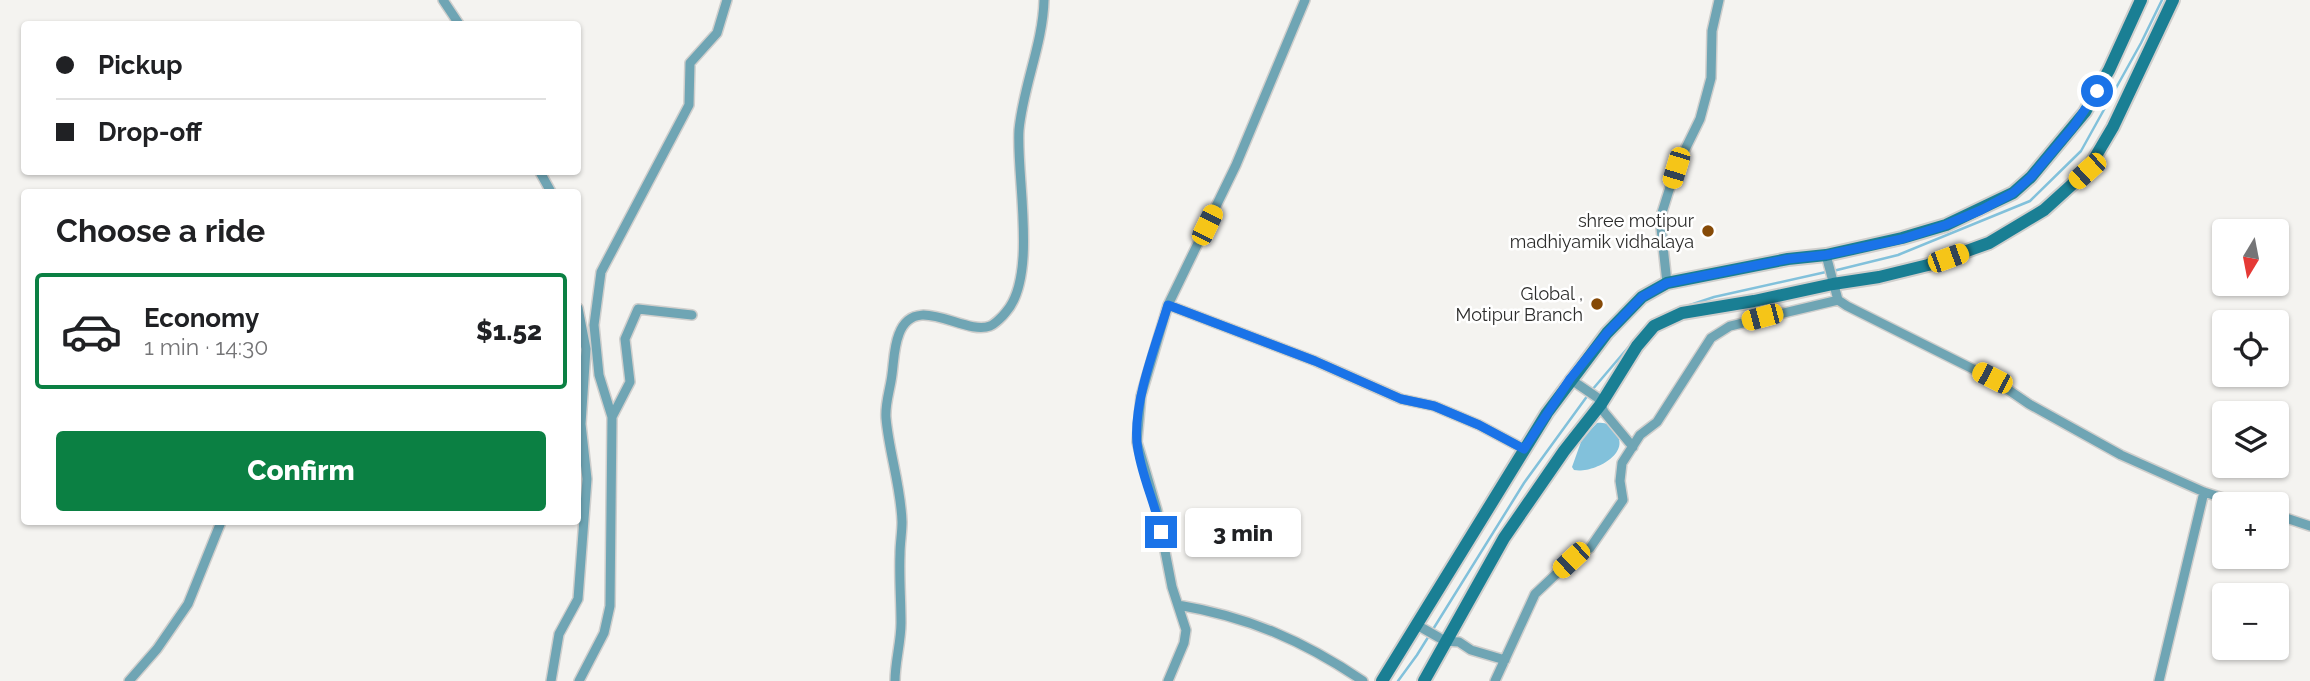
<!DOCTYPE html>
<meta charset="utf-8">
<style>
:root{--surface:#fff;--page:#f6f6f6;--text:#202124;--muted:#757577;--line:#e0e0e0;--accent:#0b8043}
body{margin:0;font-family:Raleway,sans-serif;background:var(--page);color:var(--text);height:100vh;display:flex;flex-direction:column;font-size:26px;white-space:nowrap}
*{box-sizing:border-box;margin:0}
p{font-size:23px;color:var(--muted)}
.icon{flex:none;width:38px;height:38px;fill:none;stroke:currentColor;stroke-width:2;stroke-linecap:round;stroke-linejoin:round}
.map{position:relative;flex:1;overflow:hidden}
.drawer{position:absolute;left:21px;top:189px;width:560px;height:336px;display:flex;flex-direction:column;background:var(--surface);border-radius:7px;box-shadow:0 2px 5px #0004}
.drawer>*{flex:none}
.banner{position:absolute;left:21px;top:21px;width:560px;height:154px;border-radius:7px;box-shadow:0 2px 5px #0004;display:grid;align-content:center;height:154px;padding:0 35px;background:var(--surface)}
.needle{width:46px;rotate:190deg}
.buttons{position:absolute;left:2212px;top:219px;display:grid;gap:14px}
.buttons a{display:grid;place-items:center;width:77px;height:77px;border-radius:7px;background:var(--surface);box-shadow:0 2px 5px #0004;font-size:35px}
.end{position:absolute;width:32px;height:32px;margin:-16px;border:9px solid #1a73e8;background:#fff;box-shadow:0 0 0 4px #fff}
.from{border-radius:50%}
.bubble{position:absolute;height:49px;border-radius:7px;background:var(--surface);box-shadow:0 2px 5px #0004;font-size:23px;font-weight:800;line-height:49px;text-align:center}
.car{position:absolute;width:21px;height:42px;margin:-21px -10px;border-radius:9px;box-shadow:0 0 5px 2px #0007;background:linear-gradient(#f5c518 24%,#345 0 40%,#f5c518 0 76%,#345 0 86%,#f5c518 0)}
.banner b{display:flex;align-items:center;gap:24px;height:66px;font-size:26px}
.banner b+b{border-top:2px solid var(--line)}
.banner i{width:18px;height:18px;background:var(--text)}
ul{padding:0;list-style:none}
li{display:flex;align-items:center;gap:21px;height:116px;margin:0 14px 10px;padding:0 21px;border:4px solid transparent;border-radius:7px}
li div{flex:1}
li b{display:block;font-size:26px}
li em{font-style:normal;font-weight:800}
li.current{border-color:var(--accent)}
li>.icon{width:63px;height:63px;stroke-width:1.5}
h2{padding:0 35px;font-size:32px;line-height:84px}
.button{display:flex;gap:14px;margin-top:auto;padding:14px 35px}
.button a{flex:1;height:80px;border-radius:7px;background:var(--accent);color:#fff;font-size:28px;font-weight:800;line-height:80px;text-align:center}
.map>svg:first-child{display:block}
.water{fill:#82c1db}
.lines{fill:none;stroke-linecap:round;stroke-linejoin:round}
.stream{stroke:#82c1db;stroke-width:2.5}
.street-casing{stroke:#d0cfcd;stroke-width:12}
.secondary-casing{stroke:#d0cfcd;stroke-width:16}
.street{stroke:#6fa5b4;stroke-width:9}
.secondary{stroke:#1a7f94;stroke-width:12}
.route{stroke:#1a73e8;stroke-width:9}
.poi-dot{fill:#864a07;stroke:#fff;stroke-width:2.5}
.labels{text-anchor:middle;stroke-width:5;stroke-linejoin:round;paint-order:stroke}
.poi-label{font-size:18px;fill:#2d2d2c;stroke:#fff;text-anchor:end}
</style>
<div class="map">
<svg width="2310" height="681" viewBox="0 0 2310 681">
<rect width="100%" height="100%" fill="#f4f3f0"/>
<!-- water -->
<path class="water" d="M 1597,423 C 1606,422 1610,425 1615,432 C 1633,453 1593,474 1574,470 L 1572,467 L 1582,439 Z"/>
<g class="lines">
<!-- stream -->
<path class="stream" d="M 1833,271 L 1898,255 L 2030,201 L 2081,151 L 2141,43 L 2162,0
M 1687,306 L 1714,297 L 1826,272
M 1655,320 L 1667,313
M 1592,390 L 1638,336
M 1398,681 L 1417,655 L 1524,483 L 1588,395"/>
<!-- street casing -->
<g class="street-casing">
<path id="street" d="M 443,0 L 459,24
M 540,172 L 551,192
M 1826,255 L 1838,300 L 1847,306 L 1991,378 L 2029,404 L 2121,455 L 2204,492 L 2242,504
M 1667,283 L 1660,219 L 1676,168 L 1700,119 L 1711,78 L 1712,31 L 1719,0
M 1168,305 L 1315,361 L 1401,399 L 1434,406 L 1479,425 L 1524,449
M 1570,379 L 1598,398 L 1604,412 L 1633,447
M 612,417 L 630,382 L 625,339 L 638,309 L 692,315
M 2277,515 L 2310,526
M 1178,605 C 1249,617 1304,641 1363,681
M 1417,625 L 1445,641 L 1459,642 L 1471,650 L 1505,660
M 129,681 L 157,649 L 188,604 L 221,522
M 551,681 L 559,634 L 578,599 L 587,479 L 581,424 L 586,349 L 578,308
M 579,681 L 604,633 L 610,606 L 612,417 L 599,375 L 594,325 L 601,272 L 689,105 L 690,63 L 717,33 L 727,0
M 895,681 C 895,662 901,642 901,623 C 901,600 899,577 900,554 C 900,543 902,533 902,522 C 901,486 889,453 886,418 C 885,405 889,393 891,381 C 894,365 893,349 899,334 C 915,291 964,336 990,326 C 995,324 1003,316 1006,312 C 1038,276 1016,176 1019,130 C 1023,86 1043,44 1044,0
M 1168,681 L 1184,643 L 1186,630 L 1172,587 L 1157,510 L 1137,442 L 1141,396 L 1168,305 L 1236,165 L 1305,0
M 1495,681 L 1535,594 L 1571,560 L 1590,548 L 1623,500 L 1620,481 L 1622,463 L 1640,435 L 1657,422 L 1711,338 L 1730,326 L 1838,300
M 2159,681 L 2204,492"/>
</g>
<!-- secondary casing -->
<g class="secondary-casing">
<path id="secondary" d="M 1382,681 L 1547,413 L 1607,333 L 1642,297 L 1667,283 L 1788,259 L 1826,255 L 1902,238 L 1946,225 L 2013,193 L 2031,177 L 2085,112 L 2109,70 L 2141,0
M 1424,681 L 1504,538 L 1564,451 L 1601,404 L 1637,346 L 1654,326 L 1682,313 L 1754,301 L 1833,284 L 1879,277 L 1928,265 L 1989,243 L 2044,210 L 2087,171 L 2113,127 L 2173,0"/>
</g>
<!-- street -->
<use href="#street" class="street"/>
<!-- secondary -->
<use href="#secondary" class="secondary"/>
</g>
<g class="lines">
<!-- route -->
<path class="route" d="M 1161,532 C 1155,502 1140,473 1137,443 C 1133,402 1156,344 1168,305 L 1315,361 L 1401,399 L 1434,406 L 1479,425 L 1524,449 L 1570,379 L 1607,333 L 1642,297 L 1667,283 L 1788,259 L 1826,255 L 1902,239 L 1946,225 L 1981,210 L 2013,193 L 2031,177 L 2074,126 L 2097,91"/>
</g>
<!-- markers -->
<g class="poi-dot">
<circle cx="1708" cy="231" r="7"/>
<circle cx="1597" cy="304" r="7"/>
</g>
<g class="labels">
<!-- poi labels -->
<g class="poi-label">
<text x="1694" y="227">shree motipur<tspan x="1694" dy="21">madhiyamik vidhalaya</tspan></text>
<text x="1583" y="300">Global ,<tspan x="1583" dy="21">Motipur Branch</tspan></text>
</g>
</g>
</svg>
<div class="buttons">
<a><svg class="needle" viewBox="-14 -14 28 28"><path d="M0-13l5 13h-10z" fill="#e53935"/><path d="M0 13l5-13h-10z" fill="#757577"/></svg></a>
<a><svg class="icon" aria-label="locate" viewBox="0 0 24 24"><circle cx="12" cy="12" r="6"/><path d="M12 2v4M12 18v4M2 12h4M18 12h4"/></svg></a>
<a><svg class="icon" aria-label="layers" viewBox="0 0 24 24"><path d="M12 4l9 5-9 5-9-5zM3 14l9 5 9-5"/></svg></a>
<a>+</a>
<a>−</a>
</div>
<i class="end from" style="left:2097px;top:91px"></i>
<i class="end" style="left:1161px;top:532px"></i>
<div class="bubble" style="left:1185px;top:508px;width:116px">3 min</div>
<i class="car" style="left:1676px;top:168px;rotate:197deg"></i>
<i class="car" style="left:2087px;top:171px;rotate:228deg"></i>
<i class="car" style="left:1207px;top:225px;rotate:26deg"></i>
<i class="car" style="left:1948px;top:258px;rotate:70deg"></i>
<i class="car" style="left:1762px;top:317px;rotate:255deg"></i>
<i class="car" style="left:1992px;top:378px;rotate:297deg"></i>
<i class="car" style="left:1571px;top:560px;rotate:227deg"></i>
<div class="banner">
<b><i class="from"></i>Pickup</b>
<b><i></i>Drop-off</b>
</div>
<section class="drawer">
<h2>Choose a ride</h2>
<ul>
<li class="current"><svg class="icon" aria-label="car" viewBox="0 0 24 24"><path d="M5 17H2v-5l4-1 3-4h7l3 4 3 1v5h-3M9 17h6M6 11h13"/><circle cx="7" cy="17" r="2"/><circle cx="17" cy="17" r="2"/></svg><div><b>Economy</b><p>1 min · 14:30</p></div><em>$1.52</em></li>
</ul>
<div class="button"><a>Confirm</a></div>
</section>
</div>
